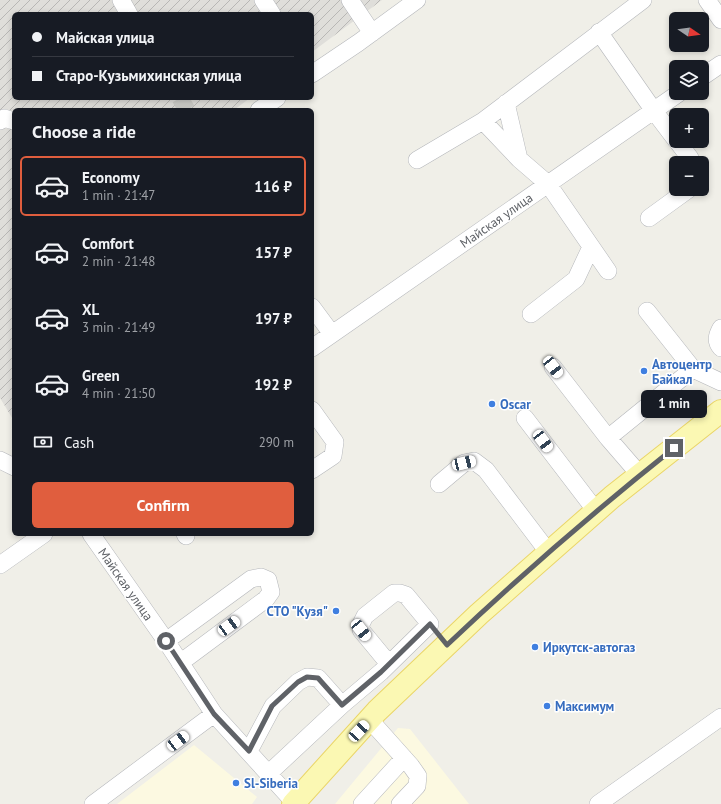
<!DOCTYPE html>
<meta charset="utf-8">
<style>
:root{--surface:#171b24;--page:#242831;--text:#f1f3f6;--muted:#9ea1a6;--line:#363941;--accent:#e05e3e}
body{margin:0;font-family:"PT Sans",sans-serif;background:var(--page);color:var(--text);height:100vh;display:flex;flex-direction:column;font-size:15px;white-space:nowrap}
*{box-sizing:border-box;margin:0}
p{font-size:13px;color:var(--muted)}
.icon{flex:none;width:22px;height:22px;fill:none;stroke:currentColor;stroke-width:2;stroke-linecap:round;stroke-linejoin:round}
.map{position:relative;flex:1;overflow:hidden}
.sheet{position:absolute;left:12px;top:108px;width:302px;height:428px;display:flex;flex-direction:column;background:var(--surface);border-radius:6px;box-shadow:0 2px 6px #0003}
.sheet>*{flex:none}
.hud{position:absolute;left:12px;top:12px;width:302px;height:88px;border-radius:6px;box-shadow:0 2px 6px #0003;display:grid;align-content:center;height:88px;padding:0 20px;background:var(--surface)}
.needle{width:26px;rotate:103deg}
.buttons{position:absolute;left:669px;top:12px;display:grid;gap:8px}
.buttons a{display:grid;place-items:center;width:40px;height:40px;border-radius:6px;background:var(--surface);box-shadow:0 2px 6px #0003;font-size:20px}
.end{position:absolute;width:18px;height:18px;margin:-9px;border:5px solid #5f6267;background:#fff;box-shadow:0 0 0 2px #fff}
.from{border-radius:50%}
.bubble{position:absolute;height:28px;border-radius:6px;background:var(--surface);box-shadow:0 2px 6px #0003;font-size:13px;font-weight:700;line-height:28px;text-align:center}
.car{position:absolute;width:12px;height:24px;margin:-12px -6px;border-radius:5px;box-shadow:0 0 3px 1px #0007;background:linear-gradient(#fff 24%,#345 0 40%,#fff 0 76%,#345 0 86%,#fff 0)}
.hud b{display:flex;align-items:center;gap:14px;height:38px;font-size:15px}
.hud b+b{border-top:1px solid var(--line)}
.hud i{width:10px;height:10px;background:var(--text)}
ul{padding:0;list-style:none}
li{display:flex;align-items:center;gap:12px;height:60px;margin:0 8px 6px;padding:0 12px;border:2px solid transparent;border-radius:6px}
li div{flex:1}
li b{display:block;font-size:15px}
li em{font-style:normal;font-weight:700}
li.current{border-color:var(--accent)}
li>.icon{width:36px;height:36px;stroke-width:1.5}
h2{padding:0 20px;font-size:18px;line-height:48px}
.pay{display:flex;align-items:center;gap:10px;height:44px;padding:0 20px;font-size:15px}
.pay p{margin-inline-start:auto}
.action{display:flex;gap:8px;margin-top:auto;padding:8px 20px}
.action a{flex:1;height:46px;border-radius:6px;background:var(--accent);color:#fff;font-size:16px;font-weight:700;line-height:46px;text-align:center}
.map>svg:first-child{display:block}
.commercial{fill:#fcf9e1}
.industrial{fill:url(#industrial-furrows)}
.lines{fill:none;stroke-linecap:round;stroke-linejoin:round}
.minor-tunnel{stroke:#ccccc8;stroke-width:17;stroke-dasharray:17 8;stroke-linecap:butt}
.minor-casing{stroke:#b5b7bb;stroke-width:18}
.major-casing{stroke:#ead567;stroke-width:24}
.minor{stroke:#fff;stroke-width:17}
.major{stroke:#fbf8b3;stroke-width:22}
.route{stroke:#5f6267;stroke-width:5}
.shop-dot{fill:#3f7fe0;stroke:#fff;stroke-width:1.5}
.labels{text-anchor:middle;stroke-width:3;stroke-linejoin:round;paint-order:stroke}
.street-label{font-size:13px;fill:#5f6267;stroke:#fff}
.shop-label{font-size:13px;font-weight:bold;fill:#366cbe;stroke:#fff;text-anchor:start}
</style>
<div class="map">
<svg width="721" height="804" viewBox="0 0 721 804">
<defs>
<pattern id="industrial-furrows" width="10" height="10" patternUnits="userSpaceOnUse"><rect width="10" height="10" fill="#dfdeda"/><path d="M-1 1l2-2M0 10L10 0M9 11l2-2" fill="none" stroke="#b8b7b5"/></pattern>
</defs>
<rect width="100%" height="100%" fill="#f0efe8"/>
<!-- commercial -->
<path class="commercial" d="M 398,728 L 410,729 L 469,804 L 335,804 Z
M 194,745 L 257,797 L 252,804 L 117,804 Z"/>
<!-- industrial -->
<path class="industrial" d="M 0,0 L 382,0 L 312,52 L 312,14 L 14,14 L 14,98 L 250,98 L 234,110 L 14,110 L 14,421 L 0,398 Z"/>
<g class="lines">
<!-- minor-tunnel -->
<path class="minor-tunnel" d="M 180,98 L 187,110"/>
<!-- minor casing -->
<g class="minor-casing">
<path id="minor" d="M 121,0 L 129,14
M 263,0 L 272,14
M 350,0 L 372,33
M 707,0 L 721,20
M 599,32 L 654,111 L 676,140
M 312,74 L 358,43 L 417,0
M 702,77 L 721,64
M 506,103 L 519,159
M 259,110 L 277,98
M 0,121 L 4,118 L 14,121
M 677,141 L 690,158 L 692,163
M 417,160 L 483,121
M 649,218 L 689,189
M 608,271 L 548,184 L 519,159 L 483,121 L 643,0
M 312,307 L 332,334
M 647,311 L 693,369
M 531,314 L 576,279 L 591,247
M 721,328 C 717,335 715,341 721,348
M 312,348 L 679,93
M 553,367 L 608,438
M 312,410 L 335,442 L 333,456 L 312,470
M 525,418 L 596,511
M 0,460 L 14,467
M 640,475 L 608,438 L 693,369 L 721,382
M 439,484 L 464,463 L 474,461 L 486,470 L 549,553
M 91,534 L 166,641 L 214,714 L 294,802
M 185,534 L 186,536
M 0,565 L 44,534
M 166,641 L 251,579 L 261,577 L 268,580 L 271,592 L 266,599 L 180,663
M 369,719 L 411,766 L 418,776 L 417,786 L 400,804
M 249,751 L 273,706 L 298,682 L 307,677 L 318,678 L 342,705
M 268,774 L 342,705 L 381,672 L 430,624 L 406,595 L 400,593 L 394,593 L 365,616 L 361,624 L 361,630 L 389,664
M 93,804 L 214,714
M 362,804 L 404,758
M 598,804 L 721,717"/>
</g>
<!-- major casing -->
<g class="major-casing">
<path id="major" d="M 293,804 L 377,711 L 479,614 L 612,497 L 721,411"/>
</g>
<!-- minor -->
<use href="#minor" class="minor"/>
<!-- major -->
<use href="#major" class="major"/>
</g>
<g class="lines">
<!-- route -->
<path class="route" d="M 166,641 L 214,714 L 249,751 L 272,706 L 298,682 L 307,677 L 318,678 L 342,705 L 381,672 L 430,624 L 447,645 C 520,576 596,510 674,448"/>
</g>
<!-- markers -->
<g class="shop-dot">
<circle cx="644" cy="371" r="4"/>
<circle cx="492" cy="404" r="4"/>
<circle cx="336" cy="611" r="4"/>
<circle cx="535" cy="647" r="4"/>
<circle cx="547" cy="706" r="4"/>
<circle cx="236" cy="783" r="4"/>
</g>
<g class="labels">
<!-- street labels -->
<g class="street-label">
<text transform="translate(496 220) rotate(-35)" y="5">Майская улица</text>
<text transform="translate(126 584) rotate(55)" y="5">Майская улица</text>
</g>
<!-- shop labels -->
<g class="shop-label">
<text x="652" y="369">Автоцентр<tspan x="652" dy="15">Байкал</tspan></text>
<text x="500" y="409">Oscar</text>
<text x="328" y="616" text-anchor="end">СТО "Кузя"</text>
<text x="543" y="652">Иркутск-автогаз</text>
<text x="555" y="711">Максимум</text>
<text x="244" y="788">Sl-Siberia</text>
</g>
</g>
</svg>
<div class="buttons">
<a><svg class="needle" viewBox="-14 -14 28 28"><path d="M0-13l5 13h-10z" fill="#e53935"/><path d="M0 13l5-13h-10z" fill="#9ea1a6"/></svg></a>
<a><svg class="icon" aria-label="layers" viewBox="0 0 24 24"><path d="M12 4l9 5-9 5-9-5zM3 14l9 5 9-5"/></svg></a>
<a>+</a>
<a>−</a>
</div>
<i class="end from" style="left:166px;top:641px"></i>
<i class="end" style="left:674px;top:448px"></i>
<div class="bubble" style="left:641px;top:390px;width:66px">1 min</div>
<i class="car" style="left:553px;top:367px;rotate:142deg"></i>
<i class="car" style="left:543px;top:441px;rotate:143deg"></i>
<i class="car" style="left:464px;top:463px;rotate:77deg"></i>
<i class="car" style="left:229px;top:626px;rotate:54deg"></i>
<i class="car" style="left:361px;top:630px;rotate:141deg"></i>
<i class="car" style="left:359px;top:731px;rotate:43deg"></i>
<i class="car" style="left:178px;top:741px;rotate:53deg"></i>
<div class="hud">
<b><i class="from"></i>Майская улица</b>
<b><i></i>Старо-Кузьмихинская улица</b>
</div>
<section class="sheet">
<h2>Choose a ride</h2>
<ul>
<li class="current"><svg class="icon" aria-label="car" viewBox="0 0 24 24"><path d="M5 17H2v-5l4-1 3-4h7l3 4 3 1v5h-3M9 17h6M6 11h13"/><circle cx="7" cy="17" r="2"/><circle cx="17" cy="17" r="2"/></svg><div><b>Economy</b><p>1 min · 21:47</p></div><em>116 ₽</em></li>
<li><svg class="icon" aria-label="car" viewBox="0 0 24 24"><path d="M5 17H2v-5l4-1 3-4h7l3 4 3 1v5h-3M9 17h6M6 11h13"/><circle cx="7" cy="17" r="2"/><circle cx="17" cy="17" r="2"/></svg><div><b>Comfort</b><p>2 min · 21:48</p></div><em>157 ₽</em></li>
<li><svg class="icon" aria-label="car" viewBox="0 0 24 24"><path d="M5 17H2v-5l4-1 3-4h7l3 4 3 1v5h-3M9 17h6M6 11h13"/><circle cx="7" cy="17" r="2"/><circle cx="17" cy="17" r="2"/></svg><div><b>XL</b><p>3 min · 21:49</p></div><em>197 ₽</em></li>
<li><svg class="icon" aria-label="car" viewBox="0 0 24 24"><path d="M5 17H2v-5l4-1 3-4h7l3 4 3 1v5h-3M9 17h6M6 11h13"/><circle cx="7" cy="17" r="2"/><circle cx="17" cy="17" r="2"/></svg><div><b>Green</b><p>4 min · 21:50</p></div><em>192 ₽</em></li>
</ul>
<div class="pay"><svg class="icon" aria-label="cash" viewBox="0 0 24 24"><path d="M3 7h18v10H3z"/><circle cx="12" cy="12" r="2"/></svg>Cash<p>290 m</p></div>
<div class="action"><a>Confirm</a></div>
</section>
</div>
